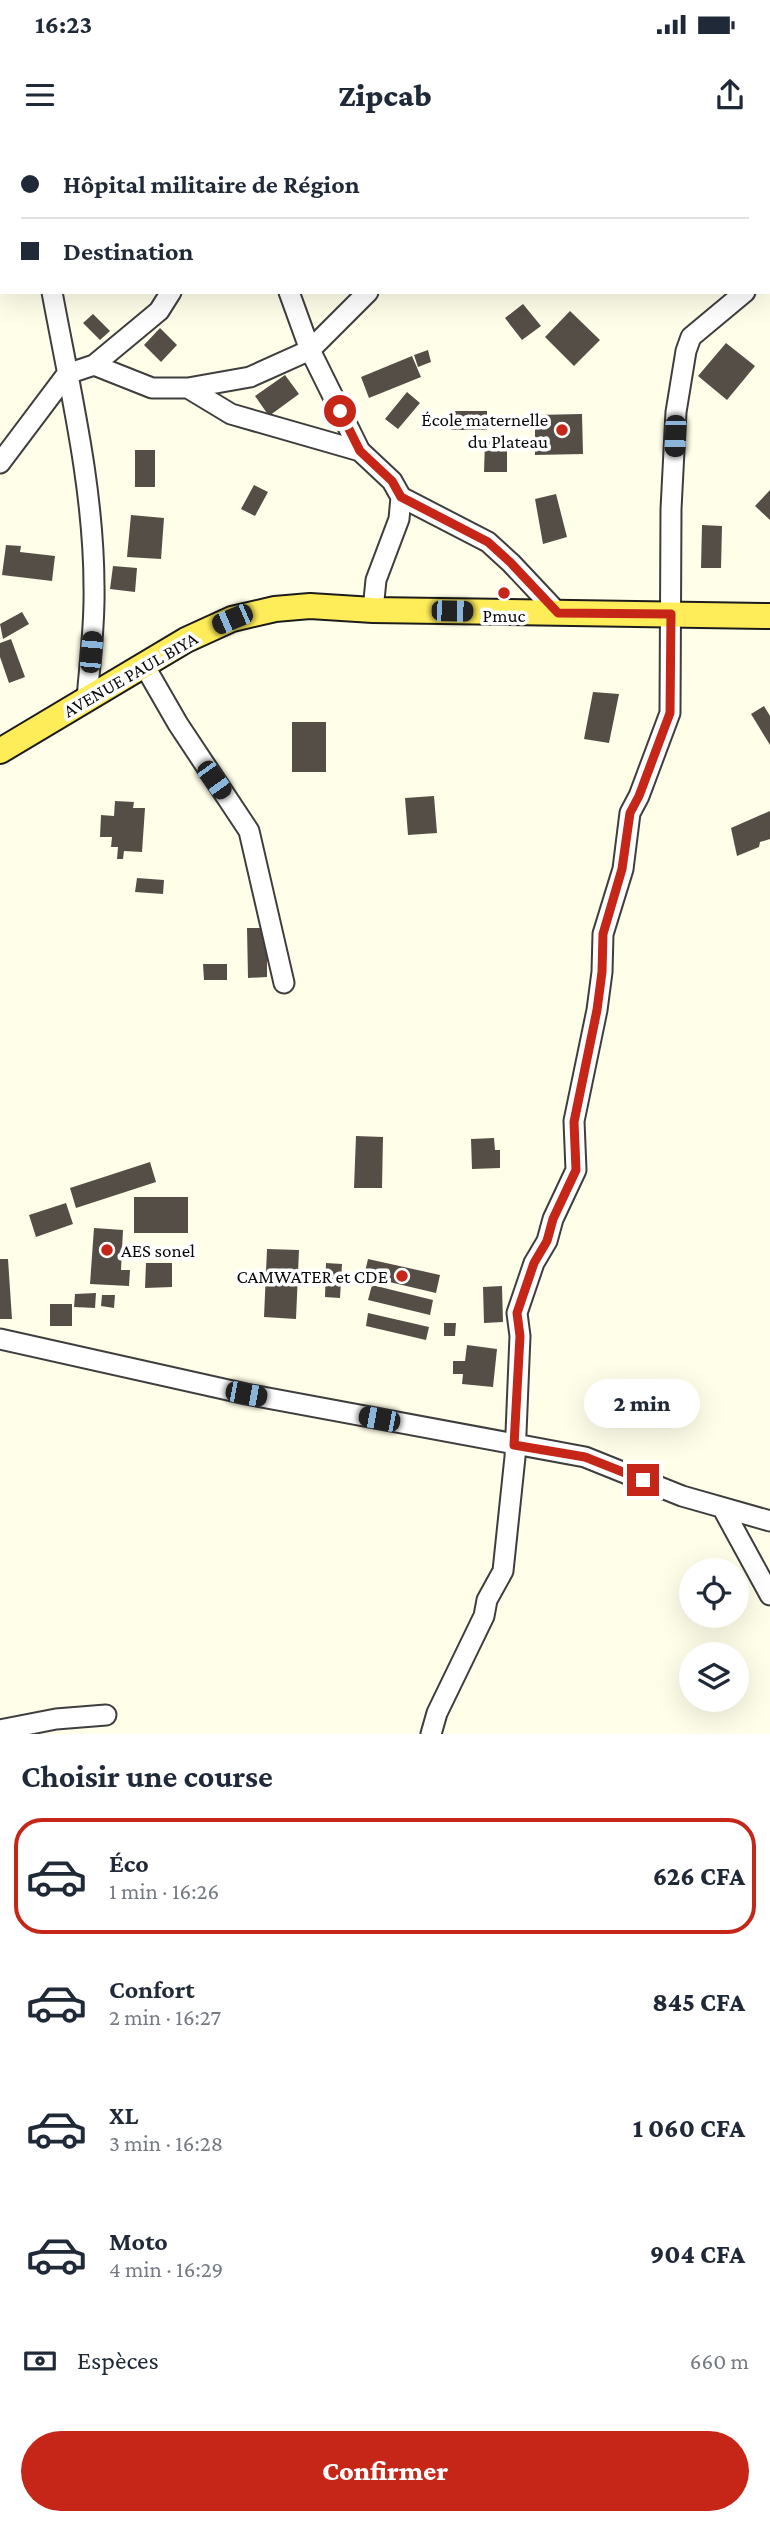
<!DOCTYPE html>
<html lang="fr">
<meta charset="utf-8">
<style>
:root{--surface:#fff;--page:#f2f2f3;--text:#1f2937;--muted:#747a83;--line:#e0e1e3;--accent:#c62618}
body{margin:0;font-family:"Crimson Pro",serif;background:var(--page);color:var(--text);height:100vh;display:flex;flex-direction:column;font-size:26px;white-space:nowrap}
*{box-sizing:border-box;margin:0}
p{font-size:23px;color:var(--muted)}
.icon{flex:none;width:38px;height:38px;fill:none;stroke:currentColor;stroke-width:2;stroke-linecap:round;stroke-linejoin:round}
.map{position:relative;height:1594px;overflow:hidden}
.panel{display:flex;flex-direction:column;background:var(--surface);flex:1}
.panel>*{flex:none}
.top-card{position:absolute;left:0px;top:0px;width:770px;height:154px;box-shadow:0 7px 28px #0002;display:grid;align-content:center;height:154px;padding:0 21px;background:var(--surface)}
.buttons{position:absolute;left:679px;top:1418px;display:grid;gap:14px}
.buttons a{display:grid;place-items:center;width:70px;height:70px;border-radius:50%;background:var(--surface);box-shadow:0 7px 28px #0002;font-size:35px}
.end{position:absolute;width:32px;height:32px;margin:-16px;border:9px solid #c62618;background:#fff;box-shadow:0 0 0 4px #fff}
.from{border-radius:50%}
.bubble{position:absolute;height:49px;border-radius:24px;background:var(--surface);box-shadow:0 7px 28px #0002;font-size:23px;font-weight:800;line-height:49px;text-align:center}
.car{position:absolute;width:21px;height:42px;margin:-21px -10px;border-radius:9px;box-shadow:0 0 5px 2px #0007;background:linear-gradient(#222 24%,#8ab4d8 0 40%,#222 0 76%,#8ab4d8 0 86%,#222 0)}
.top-card b{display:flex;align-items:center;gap:24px;height:66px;font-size:26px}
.top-card b+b{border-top:2px solid var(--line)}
.top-card i{width:18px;height:18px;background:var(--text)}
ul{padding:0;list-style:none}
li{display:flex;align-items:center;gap:21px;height:116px;margin:0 14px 10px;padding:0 7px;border:4px solid transparent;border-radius:28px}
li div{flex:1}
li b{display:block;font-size:26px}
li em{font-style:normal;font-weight:800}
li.on{border-color:var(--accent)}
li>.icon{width:63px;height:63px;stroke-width:1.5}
h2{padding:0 21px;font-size:32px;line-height:84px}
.pay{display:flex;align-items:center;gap:18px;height:77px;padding:0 21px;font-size:26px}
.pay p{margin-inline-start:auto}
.cta{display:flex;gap:14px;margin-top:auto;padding:14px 21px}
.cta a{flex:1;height:80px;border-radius:42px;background:var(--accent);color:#fff;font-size:28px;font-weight:800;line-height:80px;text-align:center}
.status{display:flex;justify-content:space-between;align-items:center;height:49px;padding:0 35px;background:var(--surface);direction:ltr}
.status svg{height:19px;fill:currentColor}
header{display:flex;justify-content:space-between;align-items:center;height:91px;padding:0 21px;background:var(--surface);font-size:32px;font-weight:800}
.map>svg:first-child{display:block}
.building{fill:#554e47}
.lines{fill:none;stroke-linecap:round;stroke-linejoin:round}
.minor-casing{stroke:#3e3e3e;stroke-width:23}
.major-casing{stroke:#1c1c1c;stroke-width:28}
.minor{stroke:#fff;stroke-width:19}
.major{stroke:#ffec59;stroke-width:24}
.route{stroke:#c62618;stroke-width:9}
.poi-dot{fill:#c62618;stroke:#fff;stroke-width:2.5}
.labels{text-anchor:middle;stroke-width:7;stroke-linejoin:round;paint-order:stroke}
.poi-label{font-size:19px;fill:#0b0b0b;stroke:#fff;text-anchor:end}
.street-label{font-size:19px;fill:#0b0b0b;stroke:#fff}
</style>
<div class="status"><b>16:23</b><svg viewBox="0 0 49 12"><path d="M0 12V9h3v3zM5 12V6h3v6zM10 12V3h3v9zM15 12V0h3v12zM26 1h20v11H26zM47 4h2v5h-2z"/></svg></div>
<header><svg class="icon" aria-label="menu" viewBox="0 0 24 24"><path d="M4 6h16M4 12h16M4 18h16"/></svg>Zipcab<svg class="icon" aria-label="share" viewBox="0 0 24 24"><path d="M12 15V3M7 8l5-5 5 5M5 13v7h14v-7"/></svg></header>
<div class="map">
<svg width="770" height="1594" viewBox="0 0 770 1594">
<rect width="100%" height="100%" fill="#fffee9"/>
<!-- building -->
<path class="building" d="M 523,164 L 541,186 L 522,200 L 505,178 Z
M 570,171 L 600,200 L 574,226 L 545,197 Z
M 93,174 L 110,191 L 100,200 L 83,183 Z
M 160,188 L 177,205 L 161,222 L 144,205 Z
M 726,203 L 755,226 L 727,260 L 698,236 Z
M 428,210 L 431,222 L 418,227 L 414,215 Z
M 412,216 L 421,237 L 369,258 L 361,237 Z
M 285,235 L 299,254 L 269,276 L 255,256 Z
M 407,252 L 420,263 L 398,289 L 385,279 Z
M 451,271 L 487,271 L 487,290 L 451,290 Z
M 582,274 L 583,314 L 535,315 L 535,275 Z
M 485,301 L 507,301 L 507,332 L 484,332 Z
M 135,310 L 155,310 L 155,347 L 135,347 Z
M 254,345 L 268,352 L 255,376 L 241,369 Z
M 770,350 L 770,380 L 755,366 Z
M 556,354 L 567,397 L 543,404 L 535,359 Z
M 131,375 L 164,378 L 161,419 L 127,417 Z
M 702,385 L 722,386 L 721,428 L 701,428 Z
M 6,405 L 21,406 L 20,412 L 55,416 L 52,441 L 2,435 Z
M 113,426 L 137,428 L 135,452 L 110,449 Z
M 22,472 L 29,484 L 3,499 L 0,484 Z
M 11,499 L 25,537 L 9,543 L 0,517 L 0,503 Z
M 593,552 L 619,554 L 609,603 L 584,599 Z
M 764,566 L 770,576 L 770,605 L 751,574 Z
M 292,582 L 326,582 L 326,632 L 292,632 Z
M 434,656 L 437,693 L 408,695 L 405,658 Z
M 115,661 L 134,662 L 133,668 L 145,668 L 142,712 L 124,711 L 123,719 L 117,719 L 118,707 L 111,707 L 112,697 L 100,697 L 101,675 L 114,676 Z
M 770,671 L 770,699 L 760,702 L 759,707 L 737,716 L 731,688 Z
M 137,738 L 164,740 L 163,754 L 135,752 Z
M 247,788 L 267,788 L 267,837 L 248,838 Z
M 203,824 L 227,824 L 227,840 L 204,840 Z
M 356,996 L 383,997 L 382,1048 L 354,1048 Z
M 494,998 L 495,1010 L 500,1010 L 500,1028 L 472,1029 L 471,999 Z
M 150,1022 L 156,1042 L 76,1068 L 70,1048 Z
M 134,1057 L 188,1057 L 188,1093 L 134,1093 Z
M 66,1063 L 73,1084 L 36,1097 L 29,1075 Z
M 94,1088 L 123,1090 L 121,1130 L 130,1130 L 129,1146 L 90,1144 Z
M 267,1109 L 299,1110 L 296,1179 L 264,1177 Z
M 0,1119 L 8,1119 L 12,1179 L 0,1179 Z
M 368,1119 L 440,1135 L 436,1153 L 364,1136 Z
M 146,1123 L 172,1123 L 172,1147 L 145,1148 Z
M 326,1123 L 342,1124 L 340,1158 L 325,1157 Z
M 372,1145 L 433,1160 L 430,1175 L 368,1160 Z
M 502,1146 L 503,1182 L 484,1183 L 483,1147 Z
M 96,1153 L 95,1168 L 74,1167 L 75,1154 Z
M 102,1155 L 115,1155 L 114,1168 L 101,1166 Z
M 50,1164 L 72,1164 L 72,1186 L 50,1186 Z
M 368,1173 L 429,1187 L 426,1200 L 366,1186 Z
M 444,1183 L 456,1183 L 455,1196 L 444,1196 Z
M 467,1205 L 497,1209 L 493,1247 L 462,1244 L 463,1234 L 453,1234 L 453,1221 L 465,1221 Z"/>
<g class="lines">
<!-- minor casing -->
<g class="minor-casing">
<path id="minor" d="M 25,0 L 25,2
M 629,0 L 629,2
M 230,2 L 231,0
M 275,2 L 275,0
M 768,29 L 770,29
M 768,135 L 770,134
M 52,152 C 70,249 94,349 94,447 C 95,484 90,521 87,559
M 289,152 L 310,210 L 360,311 L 392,341 L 401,357 L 488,402 L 511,423 L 558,473
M 94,225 L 152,248 L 188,248 L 250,237 L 310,210 L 368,152
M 188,248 L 231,274 L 360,311
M 0,323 L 67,234 L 94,225 L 159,171 L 171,152
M 373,470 L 376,440 L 399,379 L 401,357
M 144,525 L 178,584 L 249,691 L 284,843
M 0,1199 L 246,1254 L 585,1317 L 682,1356 L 770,1381
M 723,1369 L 770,1455
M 0,1590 L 56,1579 L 106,1575
M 431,1594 L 437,1573 L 484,1476 L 487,1460 L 503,1431 L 515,1317 L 520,1196 L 517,1173 L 534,1123 L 547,1101 L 553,1079 L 576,1030 L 574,981 L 597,870 L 602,832 L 603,794 L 623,729 L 630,673 L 639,656 L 670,573 L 671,369 L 676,272 L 686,211 L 691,197 L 745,152"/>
</g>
<!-- major casing -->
<g class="major-casing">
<path id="major" d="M 0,611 L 186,500 L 232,479 L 275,469 L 310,466 L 373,470 L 770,476"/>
</g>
<!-- minor -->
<use href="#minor" class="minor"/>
<!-- major -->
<use href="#major" class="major"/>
</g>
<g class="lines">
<!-- route -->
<path class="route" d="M 340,271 L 360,311 L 392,341 L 401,357 L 488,402 L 511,423 L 558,473 L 671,474 L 670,573 L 639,656 L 630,673 L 622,729 L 603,794 L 602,832 L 597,870 L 574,982 L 576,1030 L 553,1079 L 547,1101 L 534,1123 L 517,1173 L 520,1196 L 514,1305 L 585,1317 L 643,1340"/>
</g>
<!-- markers -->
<g class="poi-dot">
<circle cx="562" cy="290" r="7"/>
<circle cx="504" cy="453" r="7"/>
<circle cx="107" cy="1110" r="7"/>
<circle cx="402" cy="1136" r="7"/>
</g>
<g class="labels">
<!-- poi labels -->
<g class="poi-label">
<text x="548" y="286">École maternelle<tspan x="548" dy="22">du Plateau</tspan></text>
<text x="504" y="482" text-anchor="middle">Pmuc</text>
<text x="121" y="1117" text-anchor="start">AES sonel</text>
<text x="388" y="1143">CAMWATER et CDE</text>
</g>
<!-- street labels -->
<g class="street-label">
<text transform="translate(130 534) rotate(-30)" y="7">AVENUE PAUL BIYA</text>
</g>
</g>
</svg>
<div class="buttons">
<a><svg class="icon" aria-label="locate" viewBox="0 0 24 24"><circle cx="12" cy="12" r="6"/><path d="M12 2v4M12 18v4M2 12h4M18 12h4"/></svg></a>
<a><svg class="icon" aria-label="layers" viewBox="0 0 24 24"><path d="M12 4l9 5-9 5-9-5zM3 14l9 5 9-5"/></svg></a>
</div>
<i class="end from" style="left:340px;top:271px"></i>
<i class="end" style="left:643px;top:1340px"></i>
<div class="bubble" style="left:584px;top:1239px;width:116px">2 min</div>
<i class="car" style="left:675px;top:296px;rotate:182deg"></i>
<i class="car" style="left:452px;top:471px;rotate:91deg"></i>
<i class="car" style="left:232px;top:479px;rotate:247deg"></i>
<i class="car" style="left:91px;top:512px;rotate:5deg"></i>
<i class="car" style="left:214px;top:640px;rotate:144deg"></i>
<i class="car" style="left:246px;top:1254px;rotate:101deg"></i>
<i class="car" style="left:379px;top:1279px;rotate:281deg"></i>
<div class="top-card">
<b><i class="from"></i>Hôpital militaire de Région</b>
<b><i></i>Destination</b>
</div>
</div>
<section class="panel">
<h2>Choisir une course</h2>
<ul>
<li class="on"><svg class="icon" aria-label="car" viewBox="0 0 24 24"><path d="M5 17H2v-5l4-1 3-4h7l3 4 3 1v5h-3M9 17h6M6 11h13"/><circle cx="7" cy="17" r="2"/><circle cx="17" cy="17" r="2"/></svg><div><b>Éco</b><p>1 min · 16:26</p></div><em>626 CFA</em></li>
<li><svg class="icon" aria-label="car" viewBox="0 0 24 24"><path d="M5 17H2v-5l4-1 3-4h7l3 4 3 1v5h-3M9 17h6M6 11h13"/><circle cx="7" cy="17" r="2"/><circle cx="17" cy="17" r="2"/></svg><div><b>Confort</b><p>2 min · 16:27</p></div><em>845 CFA</em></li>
<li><svg class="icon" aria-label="car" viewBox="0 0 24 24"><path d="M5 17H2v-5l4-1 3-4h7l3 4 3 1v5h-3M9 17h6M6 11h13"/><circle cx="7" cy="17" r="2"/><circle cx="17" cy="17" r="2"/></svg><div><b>XL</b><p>3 min · 16:28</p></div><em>1 060 CFA</em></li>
<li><svg class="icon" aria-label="car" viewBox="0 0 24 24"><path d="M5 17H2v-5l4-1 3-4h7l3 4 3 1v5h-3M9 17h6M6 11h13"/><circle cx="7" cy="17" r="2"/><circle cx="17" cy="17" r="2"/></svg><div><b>Moto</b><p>4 min · 16:29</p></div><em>904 CFA</em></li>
</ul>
<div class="pay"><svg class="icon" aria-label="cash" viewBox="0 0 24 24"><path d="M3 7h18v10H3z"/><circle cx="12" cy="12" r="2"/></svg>Espèces<p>660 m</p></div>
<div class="cta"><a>Confirmer</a></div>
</section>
